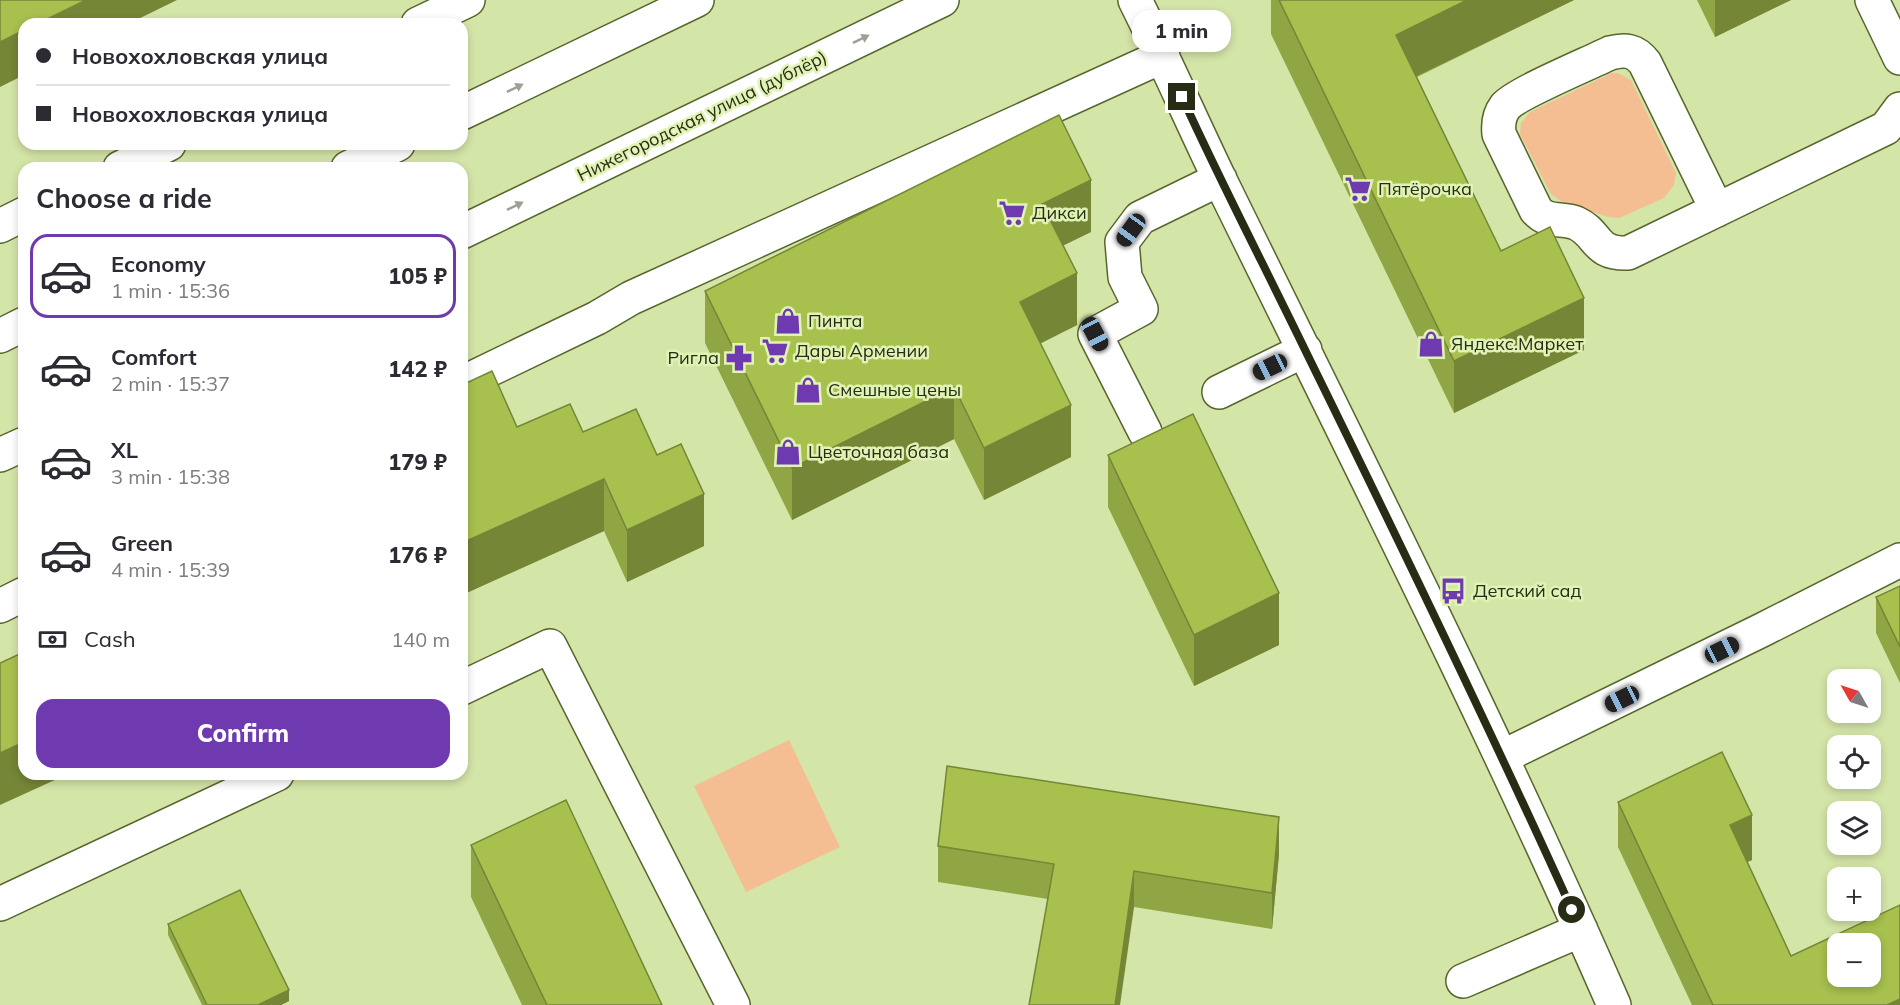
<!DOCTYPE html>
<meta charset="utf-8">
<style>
:root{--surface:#fff;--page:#f2f2f3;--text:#2b2b33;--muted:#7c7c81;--line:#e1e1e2;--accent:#6f39b0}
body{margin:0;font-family:Mulish,sans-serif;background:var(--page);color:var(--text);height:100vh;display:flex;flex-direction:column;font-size:22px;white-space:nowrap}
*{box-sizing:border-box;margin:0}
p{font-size:20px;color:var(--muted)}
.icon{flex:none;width:33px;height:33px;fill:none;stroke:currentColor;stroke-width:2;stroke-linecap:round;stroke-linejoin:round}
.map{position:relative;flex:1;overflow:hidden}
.details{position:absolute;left:18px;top:162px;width:450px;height:618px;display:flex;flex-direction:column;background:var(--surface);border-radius:18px;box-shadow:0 3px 9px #0003}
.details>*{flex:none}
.hud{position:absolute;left:18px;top:18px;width:450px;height:132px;border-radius:18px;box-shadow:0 3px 9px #0003;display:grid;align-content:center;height:132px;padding:0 18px;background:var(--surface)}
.needle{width:39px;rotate:309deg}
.tools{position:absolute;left:1827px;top:669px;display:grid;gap:12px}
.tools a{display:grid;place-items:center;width:54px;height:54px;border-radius:12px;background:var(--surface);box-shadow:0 3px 9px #0003;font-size:30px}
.end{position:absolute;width:27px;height:27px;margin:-14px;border:8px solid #272d15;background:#fff;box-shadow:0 0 0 3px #fff}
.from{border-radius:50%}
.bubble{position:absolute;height:42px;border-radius:18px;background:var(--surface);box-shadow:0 3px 9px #0003;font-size:20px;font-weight:800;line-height:42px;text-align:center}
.car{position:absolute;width:18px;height:36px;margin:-18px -9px;border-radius:8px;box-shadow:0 0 4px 2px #0007;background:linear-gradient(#222 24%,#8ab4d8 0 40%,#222 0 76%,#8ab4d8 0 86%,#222 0)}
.hud b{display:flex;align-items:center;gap:21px;height:57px;font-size:22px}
.hud b+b{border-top:2px solid var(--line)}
.hud i{width:15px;height:15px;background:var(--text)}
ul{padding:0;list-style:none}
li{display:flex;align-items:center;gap:18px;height:84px;margin:0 12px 9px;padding:0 6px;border:3px solid transparent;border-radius:18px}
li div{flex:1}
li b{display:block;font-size:22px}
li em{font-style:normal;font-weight:800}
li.active{border-color:var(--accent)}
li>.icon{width:54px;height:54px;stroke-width:1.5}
h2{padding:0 18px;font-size:27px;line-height:72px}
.pay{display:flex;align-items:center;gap:15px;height:66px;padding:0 18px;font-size:22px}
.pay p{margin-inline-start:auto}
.button{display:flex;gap:12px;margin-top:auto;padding:12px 18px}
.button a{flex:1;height:69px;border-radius:18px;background:var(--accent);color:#fff;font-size:24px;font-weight:800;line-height:69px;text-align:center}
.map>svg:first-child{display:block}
.green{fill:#f4be92}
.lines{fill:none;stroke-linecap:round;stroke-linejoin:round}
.minor-casing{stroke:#58652d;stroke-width:36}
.major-casing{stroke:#58652d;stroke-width:36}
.minor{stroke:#fff;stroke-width:33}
.major{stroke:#fff;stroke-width:33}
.wall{fill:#90a543}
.shaded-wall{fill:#758637}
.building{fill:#a7c04e;stroke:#758637;stroke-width:1.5;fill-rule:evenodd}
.oneway{fill:#9ea096}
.route{stroke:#272d15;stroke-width:8}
.labels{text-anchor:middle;stroke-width:5;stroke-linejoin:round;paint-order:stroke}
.street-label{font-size:18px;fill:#272d15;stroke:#e1f2b5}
.poi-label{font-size:18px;fill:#272d15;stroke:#e1f2b5;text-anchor:start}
</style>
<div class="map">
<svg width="1900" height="1005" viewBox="0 0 1900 1005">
<rect width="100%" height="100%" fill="#d4e5a8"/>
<!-- green -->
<path class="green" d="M 1612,73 L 1618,73 L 1631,80 L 1676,173 L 1674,185 L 1664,198 L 1619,218 L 1608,217 L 1561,201 L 1551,194 L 1520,134 L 1521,123 L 1530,112 Z
M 789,740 L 840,847 L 746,892 L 694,786 Z"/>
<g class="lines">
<!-- minor casing -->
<g class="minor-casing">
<path id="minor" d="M 1135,0 C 1165,60 1192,122 1221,182 C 1355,455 1492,726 1614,1005
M 1872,0 L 1900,58
M 1717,210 L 1645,63 C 1635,50 1625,49 1610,53 C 1590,63 1515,94 1505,107 C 1499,115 1498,125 1499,134 L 1536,210 C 1548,224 1561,217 1576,223 C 1600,234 1593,254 1628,253 L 1886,128 L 1900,109
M 462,232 L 942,0
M 462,383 L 597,318 L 631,298 L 1163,56
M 1219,392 L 1305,350
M 1145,432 L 1095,334 L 1141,309 L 1125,277 L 1122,242 L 1140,218 L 1220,179
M 0,455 L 24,444
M 0,606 L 24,594
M 462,688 L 550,646 L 733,1005
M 1502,757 L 1762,630 L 1900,560
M 0,904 L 277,774
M 1463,981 L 1581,930"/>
</g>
<!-- major casing -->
<g class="major-casing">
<path id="major" d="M 418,24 L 468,0
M 462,113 L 697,0
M 120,168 L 169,144
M 348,168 L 398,144
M 0,226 L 24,214
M 0,336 L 24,324"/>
</g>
<!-- minor -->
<use href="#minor" class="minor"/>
<!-- major -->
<use href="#major" class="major"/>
</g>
<!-- wall -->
<path class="wall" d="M 1271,0 L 1574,0 L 1417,77 L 1501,251 L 1584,350 L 1454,413 L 1271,34 Z
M 1697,0 L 1791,0 L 1715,37 Z
M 1091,232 L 1063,245 L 1077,325 L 1040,343 L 1071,457 L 984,500 L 954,439 L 792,520 L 705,343 L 705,291 Z
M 462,385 L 517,427 L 583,432 L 657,455 L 704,546 L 627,582 L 604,531 L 462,595 Z
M 1108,455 L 1279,645 L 1194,686 L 1108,507 Z
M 1900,586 L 1900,683 L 1876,633 L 1876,597 Z
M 1618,802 L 1752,860 L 1747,862 L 1791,956 L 1900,1005 L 1692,1005 L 1618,847 Z
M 471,845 L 662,1005 L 522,1005 L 471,897 Z
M 938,846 L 1279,854 L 1272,929 L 1134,907 L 1048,899 L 938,882 Z
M 168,924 L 289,1001 L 281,1005 L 202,1005 L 168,935 Z"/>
<!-- shaded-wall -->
<path class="shaded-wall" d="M 86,0 L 177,0 L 128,24 L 37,24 Z
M 1467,0 L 1574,0 L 1396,86 L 1396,35 Z
M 1715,0 L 1791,0 L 1715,37 Z
M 24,30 L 24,75 L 0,87 L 0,42 Z
M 1091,180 L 1091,232 L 1042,256 L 1042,204 Z
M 1077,273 L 1077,325 L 1020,354 L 1020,302 Z
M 1584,298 L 1584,350 L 1454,413 L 1454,361 Z
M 954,387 L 954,439 L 792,520 L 792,468 Z
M 1071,405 L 1071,457 L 984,500 L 984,448 Z
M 604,479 L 604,531 L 462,595 L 462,543 Z
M 704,494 L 704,546 L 627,582 L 627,530 Z
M 1279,593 L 1279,645 L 1194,686 L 1194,635 Z
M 24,742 L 24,774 L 68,774 L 0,805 L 0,753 Z
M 1752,815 L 1752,860 L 1730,870 L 1730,825 Z
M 1279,817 L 1279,854 L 1272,929 L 1272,893 Z
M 1134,871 L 1134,907 L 1120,1005 L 1115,1005 Z
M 289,990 L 289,1001 L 281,1005 L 258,1005 Z
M 1900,999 L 1900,1005 L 1887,1005 Z"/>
<!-- building -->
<path class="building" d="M 0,0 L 86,0 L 37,24 L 24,24 L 24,30 L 0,42 Z
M 1279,0 L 1467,0 L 1396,35 L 1501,251 L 1550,227 L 1584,298 L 1454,361 Z
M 1059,115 L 1091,180 L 1042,204 L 1077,273 L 1020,302 L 1071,405 L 984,448 L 954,387 L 792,468 L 705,291 Z
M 492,371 L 517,427 L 570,404 L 583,432 L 636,409 L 657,455 L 681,444 L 704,494 L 627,530 L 604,479 L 462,543 L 462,385 Z
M 1193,414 L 1279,593 L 1194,635 L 1108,455 Z
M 1900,586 L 1900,647 L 1876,597 Z
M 24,652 L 24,742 L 0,753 L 0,663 Z
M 1722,752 L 1752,815 L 1730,825 L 1791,956 L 1900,905 L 1900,999 L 1887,1005 L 1713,1005 L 1618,802 ZM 1838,944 L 1870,944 L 1870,976 L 1838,976 Z
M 947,766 L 1279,817 L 1272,893 L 1134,871 L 1115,1005 L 1029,1005 L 1054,864 L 938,846 Z
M 566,800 L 662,1005 L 547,1005 L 471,845 Z
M 240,890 L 289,990 L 258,1005 L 207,1005 L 168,924 Z"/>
<!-- one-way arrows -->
<defs><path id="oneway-solid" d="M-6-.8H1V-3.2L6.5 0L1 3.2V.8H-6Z" transform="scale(1.5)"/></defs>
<g class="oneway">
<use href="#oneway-solid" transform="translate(861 39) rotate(-26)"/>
<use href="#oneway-solid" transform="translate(515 88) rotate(-26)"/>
<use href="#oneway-solid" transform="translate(515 206) rotate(-26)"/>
</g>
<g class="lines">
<!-- route -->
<path class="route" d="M 1182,97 C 1222,185 1267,271 1309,358 C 1399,541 1488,724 1572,910"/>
</g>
<!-- icons -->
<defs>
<g id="supermarket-bare" transform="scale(2.07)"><path d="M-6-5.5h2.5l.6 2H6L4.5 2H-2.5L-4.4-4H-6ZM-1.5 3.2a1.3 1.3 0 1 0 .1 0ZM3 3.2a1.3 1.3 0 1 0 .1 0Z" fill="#6f39b0" stroke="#e1f2b5" stroke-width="2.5" paint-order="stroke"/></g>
<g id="shop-bare" transform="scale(2.07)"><path d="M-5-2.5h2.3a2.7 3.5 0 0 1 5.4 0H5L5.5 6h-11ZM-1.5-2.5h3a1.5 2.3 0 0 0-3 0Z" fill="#6f39b0" stroke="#e1f2b5" stroke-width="2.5" paint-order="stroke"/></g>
<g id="pharmacy-bare" transform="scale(2.07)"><path d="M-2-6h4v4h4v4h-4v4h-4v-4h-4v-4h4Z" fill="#6f39b0" stroke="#e1f2b5" stroke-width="2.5" paint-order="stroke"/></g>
<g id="bus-bare" transform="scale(2.07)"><path d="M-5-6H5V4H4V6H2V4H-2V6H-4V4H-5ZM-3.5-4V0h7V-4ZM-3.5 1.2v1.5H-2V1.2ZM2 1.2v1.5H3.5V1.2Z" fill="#6f39b0" stroke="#e1f2b5" stroke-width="2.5" paint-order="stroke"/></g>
</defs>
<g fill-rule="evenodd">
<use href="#supermarket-bare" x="1358" y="189"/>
<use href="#supermarket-bare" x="1012" y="213"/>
<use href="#shop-bare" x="788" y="321"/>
<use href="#shop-bare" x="1431" y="344"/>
<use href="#supermarket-bare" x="775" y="351"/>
<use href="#pharmacy-bare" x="739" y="358"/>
<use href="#shop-bare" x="808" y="390"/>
<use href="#shop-bare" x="788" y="452"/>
<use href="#bus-bare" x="1453" y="591"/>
</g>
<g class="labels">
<!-- street labels -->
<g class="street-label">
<text transform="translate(702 116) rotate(-26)" y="6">Нижегородская улица (дублёр)</text>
</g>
<!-- poi labels -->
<g class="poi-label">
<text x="1378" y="195">Пятёрочка</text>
<text x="1032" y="219">Дикси</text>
<text x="808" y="327">Пинта</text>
<text x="1451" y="350">Яндекс.Маркет</text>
<text x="795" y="357">Дары Армении</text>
<text x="719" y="364" text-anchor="end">Ригла</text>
<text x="828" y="396">Смешные цены</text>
<text x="808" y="458">Цветочная база</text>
<text x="1473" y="597">Детский сад</text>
</g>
</g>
</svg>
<div class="tools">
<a><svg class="needle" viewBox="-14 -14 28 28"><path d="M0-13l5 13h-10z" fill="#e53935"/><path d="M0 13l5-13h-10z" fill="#7c7c81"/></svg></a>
<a><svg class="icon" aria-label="locate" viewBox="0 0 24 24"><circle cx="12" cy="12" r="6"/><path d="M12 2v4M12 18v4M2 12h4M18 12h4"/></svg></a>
<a><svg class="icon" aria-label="layers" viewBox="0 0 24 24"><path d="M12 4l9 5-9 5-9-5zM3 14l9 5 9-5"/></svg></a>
<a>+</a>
<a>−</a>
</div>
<i class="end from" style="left:1572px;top:910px"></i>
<i class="end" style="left:1182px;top:97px"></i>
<div class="bubble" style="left:1132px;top:10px;width:99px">1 min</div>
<i class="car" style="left:1131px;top:230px;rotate:216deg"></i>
<i class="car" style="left:1095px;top:334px;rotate:152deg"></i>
<i class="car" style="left:1270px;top:367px;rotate:244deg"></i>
<i class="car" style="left:1722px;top:650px;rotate:64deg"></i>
<i class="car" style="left:1622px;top:699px;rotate:244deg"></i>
<div class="hud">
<b><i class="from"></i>Новохохловская улица</b>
<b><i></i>Новохохловская улица</b>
</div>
<section class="details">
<h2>Choose a ride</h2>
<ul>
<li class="active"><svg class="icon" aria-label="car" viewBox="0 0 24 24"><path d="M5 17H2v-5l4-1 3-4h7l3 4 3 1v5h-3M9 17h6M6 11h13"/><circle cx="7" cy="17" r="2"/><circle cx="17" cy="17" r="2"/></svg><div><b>Economy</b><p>1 min · 15:36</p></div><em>105 ₽</em></li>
<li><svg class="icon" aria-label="car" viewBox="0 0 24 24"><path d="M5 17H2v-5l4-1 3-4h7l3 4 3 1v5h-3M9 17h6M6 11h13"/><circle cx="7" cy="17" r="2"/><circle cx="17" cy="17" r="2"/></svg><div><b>Comfort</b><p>2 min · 15:37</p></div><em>142 ₽</em></li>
<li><svg class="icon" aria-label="car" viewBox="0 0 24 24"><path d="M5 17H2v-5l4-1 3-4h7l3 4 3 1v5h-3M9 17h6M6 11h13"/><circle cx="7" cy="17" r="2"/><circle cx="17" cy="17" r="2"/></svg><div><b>XL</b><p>3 min · 15:38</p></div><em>179 ₽</em></li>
<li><svg class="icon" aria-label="car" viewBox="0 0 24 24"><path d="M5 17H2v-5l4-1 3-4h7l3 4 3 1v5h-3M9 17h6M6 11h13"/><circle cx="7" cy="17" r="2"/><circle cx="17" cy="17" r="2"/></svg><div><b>Green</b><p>4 min · 15:39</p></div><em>176 ₽</em></li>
</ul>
<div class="pay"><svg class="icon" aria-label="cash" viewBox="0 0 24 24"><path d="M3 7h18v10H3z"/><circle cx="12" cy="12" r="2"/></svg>Cash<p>140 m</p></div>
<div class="button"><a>Confirm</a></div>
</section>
</div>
